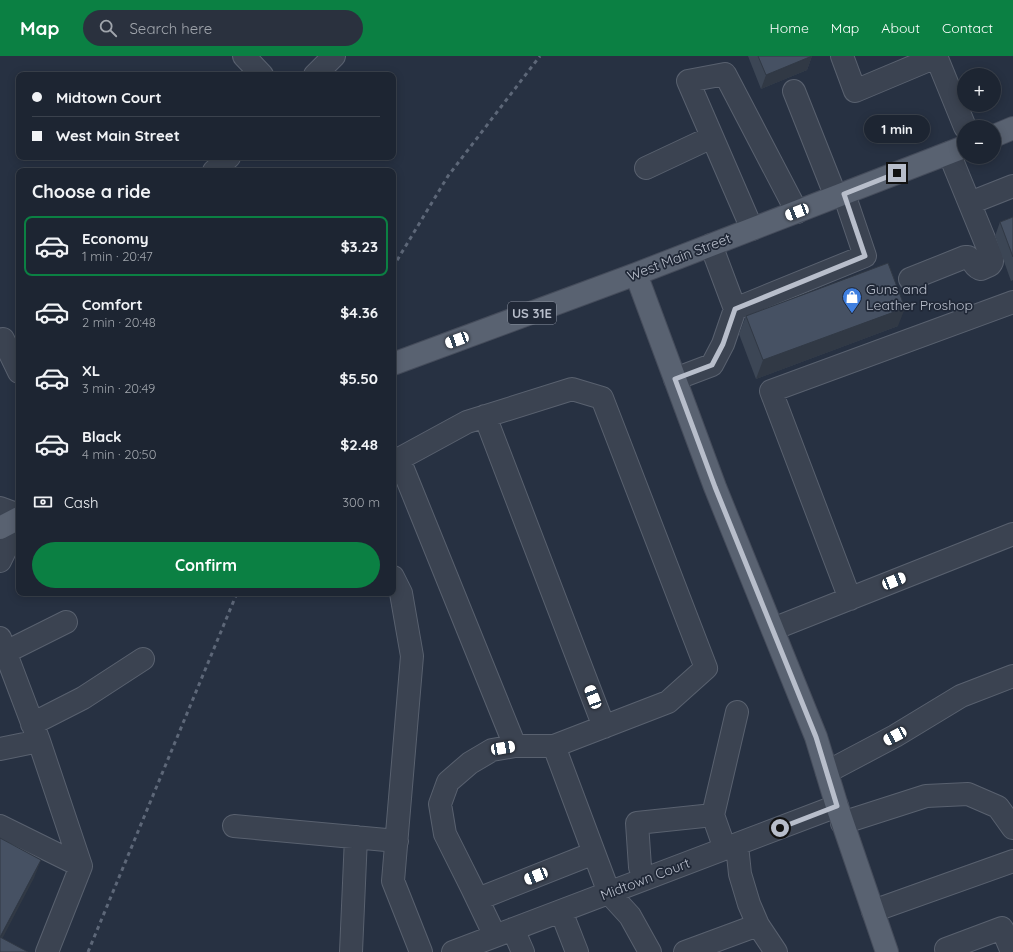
<!DOCTYPE html>
<meta charset="utf-8">
<style>
:root{--surface:#1d2532;--page:#2a313e;--text:#f1f3f6;--muted:#a0a5ac;--line:#3b424d;--accent:#0b8043}
body{margin:0;font-family:Quicksand,sans-serif;background:var(--page);color:var(--text);height:100vh;display:flex;flex-direction:column;font-size:15px;white-space:nowrap}
*{box-sizing:border-box;margin:0}
p{font-size:13px;color:var(--muted)}
.icon{flex:none;width:22px;height:22px;fill:none;stroke:currentColor;stroke-width:2;stroke-linecap:round;stroke-linejoin:round}
.map{position:relative;flex:1;overflow:hidden}
.details{position:absolute;left:16px;top:112px;width:380px;height:428px;display:flex;flex-direction:column;background:var(--surface);border-radius:8px;box-shadow:0 2px 10px #0003,0 0 0 1px var(--line)}
.details>*{flex:none}
.hud{position:absolute;left:16px;top:16px;width:380px;height:88px;border-radius:8px;box-shadow:0 2px 10px #0003,0 0 0 1px var(--line);display:grid;align-content:center;height:88px;padding:0 16px;background:var(--surface)}
.tools{position:absolute;left:957px;top:12px;display:grid;gap:8px}
.tools a{display:grid;place-items:center;width:44px;height:44px;border-radius:50%;background:var(--surface);box-shadow:0 2px 10px #0003,0 0 0 1px var(--line);font-size:20px}
.end{position:absolute;width:18px;height:18px;margin:-9px;border:5px solid #b8becb;background:#111;box-shadow:0 0 0 2px #111}
.from{border-radius:50%}
.bubble{position:absolute;height:28px;border-radius:14px;background:var(--surface);box-shadow:0 2px 10px #0003,0 0 0 1px var(--line);font-size:13px;font-weight:800;line-height:28px;text-align:center}
.car{position:absolute;width:12px;height:24px;margin:-12px -6px;border-radius:5px;box-shadow:0 0 3px 1px #0007;background:linear-gradient(#fff 24%,#345 0 40%,#fff 0 76%,#345 0 86%,#fff 0)}
.hud b{display:flex;align-items:center;gap:14px;height:38px;font-size:15px}
.hud b+b{border-top:1px solid var(--line)}
.hud i{width:10px;height:10px;background:var(--text)}
ul{padding:0;list-style:none}
li{display:flex;align-items:center;gap:12px;height:60px;margin:0 8px 6px;padding:0 8px;border:2px solid transparent;border-radius:8px}
li div{flex:1}
li b{display:block;font-size:15px}
li em{font-style:normal;font-weight:800}
li.active{border-color:var(--accent)}
li>.icon{width:36px;height:36px;stroke-width:1.5}
h2{padding:0 16px;font-size:18px;line-height:48px}
.pay{display:flex;align-items:center;gap:10px;height:44px;padding:0 16px;font-size:15px}
.pay p{margin-inline-start:auto}
.cta{display:flex;gap:8px;margin-top:auto;padding:8px 16px}
.cta a{flex:1;height:46px;border-radius:24px;background:var(--accent);color:#fff;font-size:16px;font-weight:800;line-height:46px;text-align:center}
header{display:flex;align-items:center;gap:24px;box-sizing:border-box;height:56px;padding:0 20px;background:var(--accent);color:#fff}
header strong{font-size:19px}
nav{display:flex;gap:22px;margin-inline-start:auto;font-size:14px}
.search{width:280px;height:36px;background:var(--page);display:flex;align-items:center;gap:10px;box-sizing:border-box;padding:0 14px;border-radius:22px;color:var(--muted);font-size:15px}
.map>svg:first-child{display:block}
.lines{fill:none;stroke-linecap:round;stroke-linejoin:round}
.minor-casing{stroke:#59616f;stroke-width:24}
.major-casing{stroke:#454c5b;stroke-width:24}
.minor{stroke:#3b4351;stroke-width:22}
.major{stroke:#596271;stroke-width:22}
.rail{stroke:#5d6778;stroke-width:3;stroke-dasharray:4 4;stroke-linecap:butt}
.wall{fill:#3c4655}
.shaded-wall{fill:#313945}
.building{fill:#465163;stroke:#313945}
.route{stroke:#b8becb;stroke-width:5}
.labels{text-anchor:middle;stroke-width:3.5;stroke-linejoin:round;paint-order:stroke}
.shield{fill:#202837;stroke:#8a919f;stroke-width:1}
.shield-label{font-size:13px;font-weight:bold;fill:#b8becb}
.street-label{font-size:14px;fill:#b8becb;stroke:#202837}
.poi-label{font-size:14px;fill:#b8becb;stroke:#202837;text-anchor:start}
</style>
<header>
<strong>Map</strong>
<div class="search"><svg class="icon" aria-label="search" viewBox="0 0 24 24"><circle cx="10" cy="10" r="6"/><path d="M15 15l6 6"/></svg>Search here</div>
<nav><a>Home</a><a>Map</a><a>About</a><a>Contact</a></nav>
</header>
<div class="map">
<svg width="1013" height="896" viewBox="0 0 1013 896">
<rect width="100%" height="100%" fill="#273142"/>
<g class="lines">
<!-- minor casing -->
<g class="minor-casing">
<path id="minor" d="M 244,0 L 262,19
M 842,0 L 855,35 L 936,1
M 936,0 L 965,71
M 315,19 L 334,0
M 794,35 L 836,141
M 646,112 L 712,81
M 214,115 L 229,101
M 970,147 L 1013,130
M 752,173 L 688,25 L 725,18 L 797,156
M 711,189 L 735,253
M 910,223 L 965,201 L 968,201 C 974,205 974,212 981,213 L 990,209 L 992,206 L 992,202 L 949,97
M 3,283 L 19,316
M 675,323 L 712,309 L 723,288 L 735,253 L 865,200 L 844,138
M 485,360 L 604,671
M 0,452 L 19,459
M 0,505 L 19,466
M 393,521 L 401,537 L 412,600 L 393,825 L 421,896
M 850,543 L 771,335 L 1013,246
M 773,573 L 1013,478
M 0,582 L 39,685 L 81,810 L 47,896
M 0,599 L 66,566
M 32,668 L 83,642 L 143,603
M 554,690 L 515,690 L 399,403 L 467,366 L 572,333 L 602,342 L 706,612 L 668,646 L 554,690 L 609,837 L 630,860 L 650,896
M 0,693 L 39,685
M 827,716 L 895,680 L 961,640 L 1013,620
M 842,767 L 926,740 L 968,738 L 998,751 L 1013,772
M 0,770 L 81,810
M 234,770 L 397,785
M 737,789 L 740,818 L 749,848 L 758,869
M 725,793 L 713,759 L 737,656
M 644,823 L 640,811 L 637,767 L 713,759
M 478,843 L 594,797
M 561,855 L 577,896
M 873,855 L 1013,805
M 513,873 L 523,896
M 495,880 L 472,832 L 445,778 L 440,748 L 448,726 L 470,707 L 492,694 L 515,690
M 946,893 L 1002,872 L 1012,896
M 351,896 L 356,781
M 453,896 L 837,750
M 685,896 L 758,869 L 776,896"/>
</g>
<!-- major casing -->
<g class="major-casing">
<path id="major" d="M 994,80 L 1013,72
M 636,218 L 715,431 L 816,681 L 837,750 L 887,896
M 393,308 L 636,218 L 964,91
M 0,472 L 19,462"/>
</g>
<!-- minor -->
<use href="#minor" class="minor"/>
<!-- major -->
<use href="#major" class="major"/>
<!-- rail -->
<path class="rail" d="M 393,211 L 448,120 L 540,0
M 88,896 L 237,537"/>
</g>
<!-- wall -->
<path class="wall" d="M 748,0 L 812,0 L 807,14 L 761,33 Z
M 1013,161 L 1013,224 L 1011,225 L 995,180 L 1000,166 Z
M 746,260 L 898,270 L 756,323 L 739,278 Z"/>
<!-- shaded-wall -->
<path class="shaded-wall" d="M 812,0 L 807,14 L 761,33 L 766,19 Z
M 905,252 L 898,270 L 756,323 L 763,304 Z
M 41,804 L 34,822 L 0,887 L 0,882 Z"/>
<!-- building -->
<path class="building" d="M 758,0 L 812,0 L 766,19 Z
M 1013,161 L 1013,201 L 1000,166 Z
M 888,207 L 905,252 L 763,304 L 746,260 Z
M 0,782 L 41,804 L 0,881 L 28,896 L 0,896 Z"/>
<g class="lines">
<!-- route -->
<path class="route" d="M 780,772 L 837,750 L 816,681 L 715,431 L 675,323 L 712,309 L 723,288 L 735,253 L 865,200 L 844,138 L 897,117"/>
</g>
<!-- icons -->
<defs>
<g id="shop-pin" transform="scale(1)"><path d="M0 17L-7.5 6A9.5 9.5 0 1 1 7.5 6Z" fill="#3f7fe0" stroke="#202837"/><path d="M-5-2.5h2.3a2.7 3.5 0 0 1 5.4 0H5L5.5 6h-11ZM-1.5-2.5h3a1.5 2.3 0 0 0-3 0Z" fill="#fff"/></g>
</defs>
<g fill-rule="evenodd">
<use href="#shop-pin" x="852" y="241"/>
</g>
<g class="labels">
<!-- shield labels -->
<rect class="shield" x="508" y="246" width="48" height="22" rx="3"/>
<g class="shield-label">
<text x="532" y="262">US 31E</text>
</g>
<!-- street labels -->
<g class="street-label">
<text transform="translate(679 201) rotate(-21)" y="5">West Main Street</text>
<text transform="translate(645 823) rotate(-21)" y="5">Midtown Court</text>
</g>
<!-- poi labels -->
<g class="poi-label">
<text x="866" y="238">Guns and<tspan x="866" dy="16">Leather Proshop</tspan></text>
</g>
</g>
</svg>
<div class="tools">
<a>+</a>
<a>−</a>
</div>
<i class="end from" style="left:780px;top:772px"></i>
<i class="end" style="left:897px;top:117px"></i>
<div class="bubble" style="left:864px;top:59px;width:66px">1 min</div>
<i class="car" style="left:797px;top:156px;rotate:249deg"></i>
<i class="car" style="left:457px;top:284px;rotate:250deg"></i>
<i class="car" style="left:894px;top:525px;rotate:68deg"></i>
<i class="car" style="left:593px;top:641px;rotate:339deg"></i>
<i class="car" style="left:895px;top:680px;rotate:242deg"></i>
<i class="car" style="left:503px;top:692px;rotate:80deg"></i>
<i class="car" style="left:536px;top:820px;rotate:248deg"></i>
<div class="hud">
<b><i class="from"></i>Midtown Court</b>
<b><i></i>West Main Street</b>
</div>
<section class="details">
<h2>Choose a ride</h2>
<ul>
<li class="active"><svg class="icon" aria-label="car" viewBox="0 0 24 24"><path d="M5 17H2v-5l4-1 3-4h7l3 4 3 1v5h-3M9 17h6M6 11h13"/><circle cx="7" cy="17" r="2"/><circle cx="17" cy="17" r="2"/></svg><div><b>Economy</b><p>1 min · 20:47</p></div><em>$3.23</em></li>
<li><svg class="icon" aria-label="car" viewBox="0 0 24 24"><path d="M5 17H2v-5l4-1 3-4h7l3 4 3 1v5h-3M9 17h6M6 11h13"/><circle cx="7" cy="17" r="2"/><circle cx="17" cy="17" r="2"/></svg><div><b>Comfort</b><p>2 min · 20:48</p></div><em>$4.36</em></li>
<li><svg class="icon" aria-label="car" viewBox="0 0 24 24"><path d="M5 17H2v-5l4-1 3-4h7l3 4 3 1v5h-3M9 17h6M6 11h13"/><circle cx="7" cy="17" r="2"/><circle cx="17" cy="17" r="2"/></svg><div><b>XL</b><p>3 min · 20:49</p></div><em>$5.50</em></li>
<li><svg class="icon" aria-label="car" viewBox="0 0 24 24"><path d="M5 17H2v-5l4-1 3-4h7l3 4 3 1v5h-3M9 17h6M6 11h13"/><circle cx="7" cy="17" r="2"/><circle cx="17" cy="17" r="2"/></svg><div><b>Black</b><p>4 min · 20:50</p></div><em>$2.48</em></li>
</ul>
<div class="pay"><svg class="icon" aria-label="cash" viewBox="0 0 24 24"><path d="M3 7h18v10H3z"/><circle cx="12" cy="12" r="2"/></svg>Cash<p>300 m</p></div>
<div class="cta"><a>Confirm</a></div>
</section>
</div>
